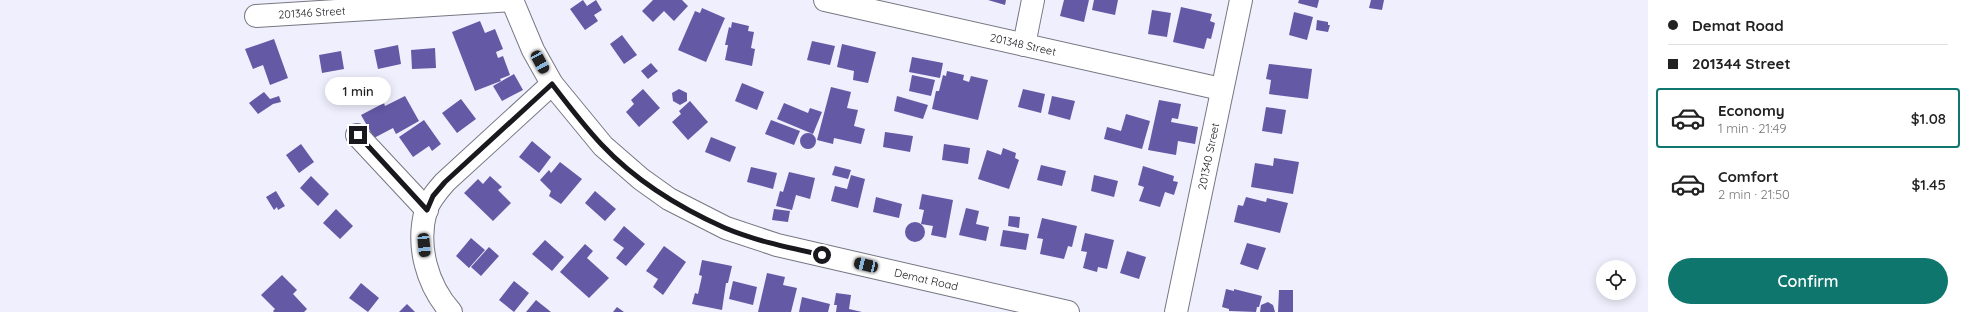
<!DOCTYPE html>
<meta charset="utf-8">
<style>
:root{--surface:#fff;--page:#f6f6f6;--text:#222;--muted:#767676;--line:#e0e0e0;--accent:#0f766e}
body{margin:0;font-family:Quicksand,sans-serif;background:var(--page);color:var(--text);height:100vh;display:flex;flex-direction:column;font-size:15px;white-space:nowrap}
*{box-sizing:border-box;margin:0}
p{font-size:13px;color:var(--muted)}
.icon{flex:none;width:22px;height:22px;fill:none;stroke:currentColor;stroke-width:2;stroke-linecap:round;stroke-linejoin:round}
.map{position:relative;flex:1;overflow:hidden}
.drawer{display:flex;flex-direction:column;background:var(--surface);width:320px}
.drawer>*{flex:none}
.top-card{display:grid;align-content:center;height:88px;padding:0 20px;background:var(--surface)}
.tools{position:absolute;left:1596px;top:260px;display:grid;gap:8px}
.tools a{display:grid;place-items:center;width:40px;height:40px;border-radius:50%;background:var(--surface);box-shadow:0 2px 10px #0003;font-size:20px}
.end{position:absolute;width:18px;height:18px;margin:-9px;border:5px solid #18181d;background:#fff;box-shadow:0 0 0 2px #fff}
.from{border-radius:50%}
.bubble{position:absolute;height:28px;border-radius:14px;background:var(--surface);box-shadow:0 2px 10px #0003;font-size:13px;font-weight:600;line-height:28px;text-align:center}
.car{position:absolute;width:12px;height:24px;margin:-12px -6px;border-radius:5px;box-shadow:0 0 3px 1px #0007;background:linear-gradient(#222 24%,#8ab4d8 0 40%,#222 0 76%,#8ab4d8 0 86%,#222 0)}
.top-card b{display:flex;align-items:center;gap:14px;height:38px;font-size:15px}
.top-card b+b{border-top:1px solid var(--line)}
.top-card i{width:10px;height:10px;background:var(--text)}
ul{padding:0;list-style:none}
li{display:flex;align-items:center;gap:12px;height:60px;margin:0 8px 6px;padding:0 12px;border:2px solid transparent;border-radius:4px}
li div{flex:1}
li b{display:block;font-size:15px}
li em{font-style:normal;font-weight:600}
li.current{border-color:var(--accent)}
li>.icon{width:36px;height:36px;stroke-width:1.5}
.button{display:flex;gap:8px;margin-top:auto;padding:8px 20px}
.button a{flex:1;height:46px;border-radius:24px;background:var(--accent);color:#fff;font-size:16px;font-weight:600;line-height:46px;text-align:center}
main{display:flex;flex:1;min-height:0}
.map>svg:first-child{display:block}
.building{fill:#6359a5}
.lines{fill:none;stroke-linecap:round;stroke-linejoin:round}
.minor-casing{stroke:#777783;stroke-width:24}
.minor{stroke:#fff;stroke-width:22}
.route{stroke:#18181d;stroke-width:5}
.labels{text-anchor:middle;stroke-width:4;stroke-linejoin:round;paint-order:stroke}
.street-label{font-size:11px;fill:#18181d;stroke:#fff}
</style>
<main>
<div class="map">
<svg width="1648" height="312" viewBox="0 0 1648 312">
<rect width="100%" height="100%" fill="#f0effd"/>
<!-- building -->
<path class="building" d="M 583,0 L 587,6 L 596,0 L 602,10 L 594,15 L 598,21 L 585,30 L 570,9 Z
M 653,0 L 682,0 L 688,6 L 674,21 L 664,11 L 653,22 L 642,11 Z
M 988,0 L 1006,0 L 1005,5 Z
M 1064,0 L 1089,0 L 1084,22 L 1060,16 Z
M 1094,0 L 1118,0 L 1115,15 L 1092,10 Z
M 1299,0 L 1319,0 L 1317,8 L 1298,3 Z
M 1371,0 L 1384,0 L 1382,10 L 1369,8 Z
M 1181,7 L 1212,14 L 1210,21 L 1215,23 L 1211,39 L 1207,38 L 1204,49 L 1173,42 Z
M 702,8 L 725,18 L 706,62 L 678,50 L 695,11 L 700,13 Z
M 1152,10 L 1171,13 L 1167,37 L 1148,34 Z
M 1294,12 L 1313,17 L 1307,40 L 1289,35 Z
M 1317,20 L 1328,22 L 1328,25 L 1330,25 L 1328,32 L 1316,30 Z
M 480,21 L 485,33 L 495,29 L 503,49 L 496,52 L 498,58 L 503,56 L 510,75 L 500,79 L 501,81 L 475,91 L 452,32 Z
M 732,22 L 749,26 L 748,31 L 754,32 L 751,48 L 755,49 L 752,66 L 725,60 L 728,45 L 725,45 L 729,27 L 731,28 Z
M 622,35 L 637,55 L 624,64 L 610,44 Z
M 274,39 L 288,78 L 270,85 L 263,65 L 253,69 L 245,49 Z
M 812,41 L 835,46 L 830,65 L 807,60 Z
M 842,44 L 876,52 L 868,83 L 853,80 L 854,71 L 837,67 Z
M 398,45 L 401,64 L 378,69 L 374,50 Z
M 435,48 L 436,68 L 412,69 L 411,50 Z
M 341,51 L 344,69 L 322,73 L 319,55 Z
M 912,57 L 943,63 L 940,78 L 909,72 Z
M 651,63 L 658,71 L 648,79 L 641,71 Z
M 1269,64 L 1312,69 L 1308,99 L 1269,94 L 1271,80 L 1266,79 Z
M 947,71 L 964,75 L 963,80 L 969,82 L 971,76 L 988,80 L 978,120 L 932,109 L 936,91 L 939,91 L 943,75 L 946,76 Z
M 514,74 L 523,90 L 502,101 L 493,86 Z
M 912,75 L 935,80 L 931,96 L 909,91 Z
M 742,83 L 764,92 L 757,110 L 735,101 Z
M 831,87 L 851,92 L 847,108 L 858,110 L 854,126 L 865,129 L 861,144 L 834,138 L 833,144 L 817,140 Z
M 643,89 L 660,108 L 639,127 L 626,112 L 634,104 L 631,100 Z
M 679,89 L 687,93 L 687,101 L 680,105 L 673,101 L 672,93 Z
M 1023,89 L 1045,94 L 1041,113 L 1018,107 Z
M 264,92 L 270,99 L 279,96 L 281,102 L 273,104 L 258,114 L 249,103 Z
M 405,96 L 419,121 L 396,134 L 393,128 L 374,138 L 361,115 L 384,103 L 385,106 Z
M 897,96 L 928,105 L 923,119 L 894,111 Z
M 1052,96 L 1075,101 L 1070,120 L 1048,114 Z
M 461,99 L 476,119 L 457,133 L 442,113 Z
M 1159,100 L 1181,104 L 1178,119 L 1172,118 L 1171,122 L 1198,127 L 1195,144 L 1178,141 L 1176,155 L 1148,150 Z
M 690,101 L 708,122 L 688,140 L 672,122 L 681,114 L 679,111 Z
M 784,103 L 808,113 L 810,108 L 822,112 L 813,134 L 777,119 Z
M 1266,107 L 1286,110 L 1282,134 L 1262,131 Z
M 1126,114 L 1150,121 L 1142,149 L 1104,139 L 1107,127 L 1121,131 Z
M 424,120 L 441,144 L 432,151 L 429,146 L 413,157 L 399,137 Z
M 771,120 L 800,131 L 794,145 L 765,134 Z
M 885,132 L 913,136 L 910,152 L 883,147 Z
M800 141a8 8 0 1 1 16 0a8 8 0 1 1-16 0Z
M 711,137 L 736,147 L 730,162 L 705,152 Z
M 532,141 L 551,157 L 539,173 L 519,157 Z
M 301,144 L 314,162 L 299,173 L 286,155 Z
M 944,144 L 970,148 L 968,164 L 942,160 Z
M 1003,148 L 1016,153 L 1015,158 L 1019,160 L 1009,189 L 978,179 L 987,150 L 1001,155 Z
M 1274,158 L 1299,162 L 1293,194 L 1251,187 L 1255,163 L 1273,166 Z
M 560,162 L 582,179 L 561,204 L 549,196 L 551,191 L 540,180 L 549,170 L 551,173 Z
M 1041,165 L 1066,171 L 1062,186 L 1037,180 Z
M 835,166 L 851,170 L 848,179 L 832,175 Z
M 1143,166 L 1174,176 L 1173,181 L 1178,182 L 1174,195 L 1165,192 L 1160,207 L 1139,201 L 1144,187 L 1138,185 Z
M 751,167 L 777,173 L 773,189 L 747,182 Z
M 789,172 L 815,178 L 810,199 L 796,195 L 792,210 L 776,206 L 780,191 L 783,192 Z
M 851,175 L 865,179 L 858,208 L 831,201 L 835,186 L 847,189 Z
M 1094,175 L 1118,181 L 1114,197 L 1091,191 Z
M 311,176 L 329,194 L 318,206 L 300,188 Z
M 490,176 L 502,187 L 498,190 L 511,203 L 493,221 L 464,193 L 478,179 L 483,184 Z
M 276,191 L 285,206 L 278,210 L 277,207 L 274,210 L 266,197 Z
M 595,191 L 616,209 L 605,221 L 585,203 Z
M 922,194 L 953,200 L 946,238 L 931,235 L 933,226 L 921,224 L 924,210 L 919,209 Z
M 876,197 L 902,204 L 899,218 L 873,212 Z
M 1246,197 L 1266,202 L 1267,198 L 1288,203 L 1280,233 L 1234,222 L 1238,205 L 1243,206 Z
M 966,208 L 979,211 L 976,224 L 989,227 L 986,241 L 959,235 Z
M 336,209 L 353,226 L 340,239 L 323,223 Z
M 774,209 L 790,211 L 788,222 L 772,220 Z
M 1009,216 L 1020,217 L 1019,228 L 1008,226 Z
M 1042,218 L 1077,226 L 1072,247 L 1068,246 L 1064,259 L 1040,254 L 1043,239 L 1037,238 Z
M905 232a10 10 0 1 1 20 0a10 10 0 1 1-20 0Z
M 624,226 L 645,244 L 626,266 L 616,258 L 624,248 L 613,240 Z
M 1003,230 L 1029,234 L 1026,250 L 1000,246 Z
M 1085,233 L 1114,240 L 1107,269 L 1098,267 L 1097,272 L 1083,268 L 1087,252 L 1081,251 Z
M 471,238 L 485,250 L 469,268 L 456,256 Z
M 545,240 L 564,257 L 552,271 L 532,254 Z
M 1247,243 L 1266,248 L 1258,270 L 1240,264 Z
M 585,244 L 593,251 L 587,258 L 609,278 L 589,298 L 560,272 Z
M 664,246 L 686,262 L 663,295 L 653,287 L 658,279 L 646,271 Z
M 489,247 L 499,256 L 481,276 L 471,267 Z
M 1127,251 L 1146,257 L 1139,279 L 1120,273 Z
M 702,260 L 732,266 L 728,283 L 726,283 L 722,310 L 692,304 L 695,293 L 698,294 L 702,276 L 699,275 Z
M 767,273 L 785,277 L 783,285 L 797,288 L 791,312 L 758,312 Z
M 282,275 L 297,290 L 293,294 L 307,309 L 304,312 L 274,312 L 273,311 L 275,309 L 261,295 Z
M 514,281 L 529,293 L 514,312 L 499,300 Z
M 733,281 L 757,287 L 753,305 L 729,299 Z
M 361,283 L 379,298 L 368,312 L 349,298 Z
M 1226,289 L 1234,291 L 1234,289 L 1262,296 L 1259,307 L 1257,307 L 1256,312 L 1229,311 L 1229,309 L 1222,307 Z
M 1279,290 L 1293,290 L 1293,312 L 1278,312 Z
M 836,293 L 851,295 L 849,309 L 862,312 L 836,312 L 837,305 L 834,305 Z
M 802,297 L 830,304 L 828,312 L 799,312 Z
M 536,300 L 551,312 L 526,312 Z
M 1268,302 L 1273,305 L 1275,312 L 1260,312 L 1261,305 Z
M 407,304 L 415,312 L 399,312 Z
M 617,307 L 624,312 L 613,312 Z"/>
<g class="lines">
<!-- minor casing -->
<g class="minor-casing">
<g id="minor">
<path id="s1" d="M 512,0 L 533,50 L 552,84 L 603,146 L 641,179 L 669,199 L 726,228 L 777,245 L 1068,312"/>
<path id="s2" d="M 825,0 L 1221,89"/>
<path id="s3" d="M 256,16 L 512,0"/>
<path d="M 1024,45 L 1033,0"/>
<path d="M 357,135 L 427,210"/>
<path d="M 451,312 C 427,285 416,246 426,210 C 430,199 438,190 445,182 L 552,84"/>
<path id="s4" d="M 1176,312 L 1241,0"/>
</g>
</g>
<!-- minor -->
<use href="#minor" class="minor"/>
</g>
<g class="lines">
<!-- route -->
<path class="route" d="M 358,135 L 427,210 L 433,196 L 445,182 L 552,84 C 568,105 584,126 602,145 C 636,181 680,208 725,228 C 756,241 790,248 822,255"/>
</g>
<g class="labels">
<!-- street labels -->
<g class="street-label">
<text dy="4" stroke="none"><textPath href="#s3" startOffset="56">201346 Street</textPath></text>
<text dy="4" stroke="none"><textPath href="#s2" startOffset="203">201348 Street</textPath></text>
<text dy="4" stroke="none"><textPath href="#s4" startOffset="159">201340 Street</textPath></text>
<text dy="4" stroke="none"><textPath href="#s1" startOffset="529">Demat Road</textPath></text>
</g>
</g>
</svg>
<div class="tools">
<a><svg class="icon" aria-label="locate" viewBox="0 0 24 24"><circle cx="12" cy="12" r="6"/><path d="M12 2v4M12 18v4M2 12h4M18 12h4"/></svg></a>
</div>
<i class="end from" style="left:822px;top:255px"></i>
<i class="end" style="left:358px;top:135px"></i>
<div class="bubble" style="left:325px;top:77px;width:66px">1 min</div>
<i class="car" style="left:540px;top:62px;rotate:152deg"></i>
<i class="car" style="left:424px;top:245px;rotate:175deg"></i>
<i class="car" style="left:866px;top:265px;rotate:283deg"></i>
</div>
<section class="drawer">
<div class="top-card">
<b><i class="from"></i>Demat Road</b>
<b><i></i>201344 Street</b>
</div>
<ul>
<li class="current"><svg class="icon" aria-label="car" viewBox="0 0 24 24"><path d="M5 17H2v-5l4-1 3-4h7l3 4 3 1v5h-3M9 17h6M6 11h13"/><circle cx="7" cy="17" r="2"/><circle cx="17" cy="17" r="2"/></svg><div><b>Economy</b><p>1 min · 21:49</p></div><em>$1.08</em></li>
<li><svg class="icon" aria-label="car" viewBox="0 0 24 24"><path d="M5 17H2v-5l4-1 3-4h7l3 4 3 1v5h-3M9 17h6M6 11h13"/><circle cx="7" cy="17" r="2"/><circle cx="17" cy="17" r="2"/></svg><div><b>Comfort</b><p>2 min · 21:50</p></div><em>$1.45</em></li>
</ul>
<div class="button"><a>Confirm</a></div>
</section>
</main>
